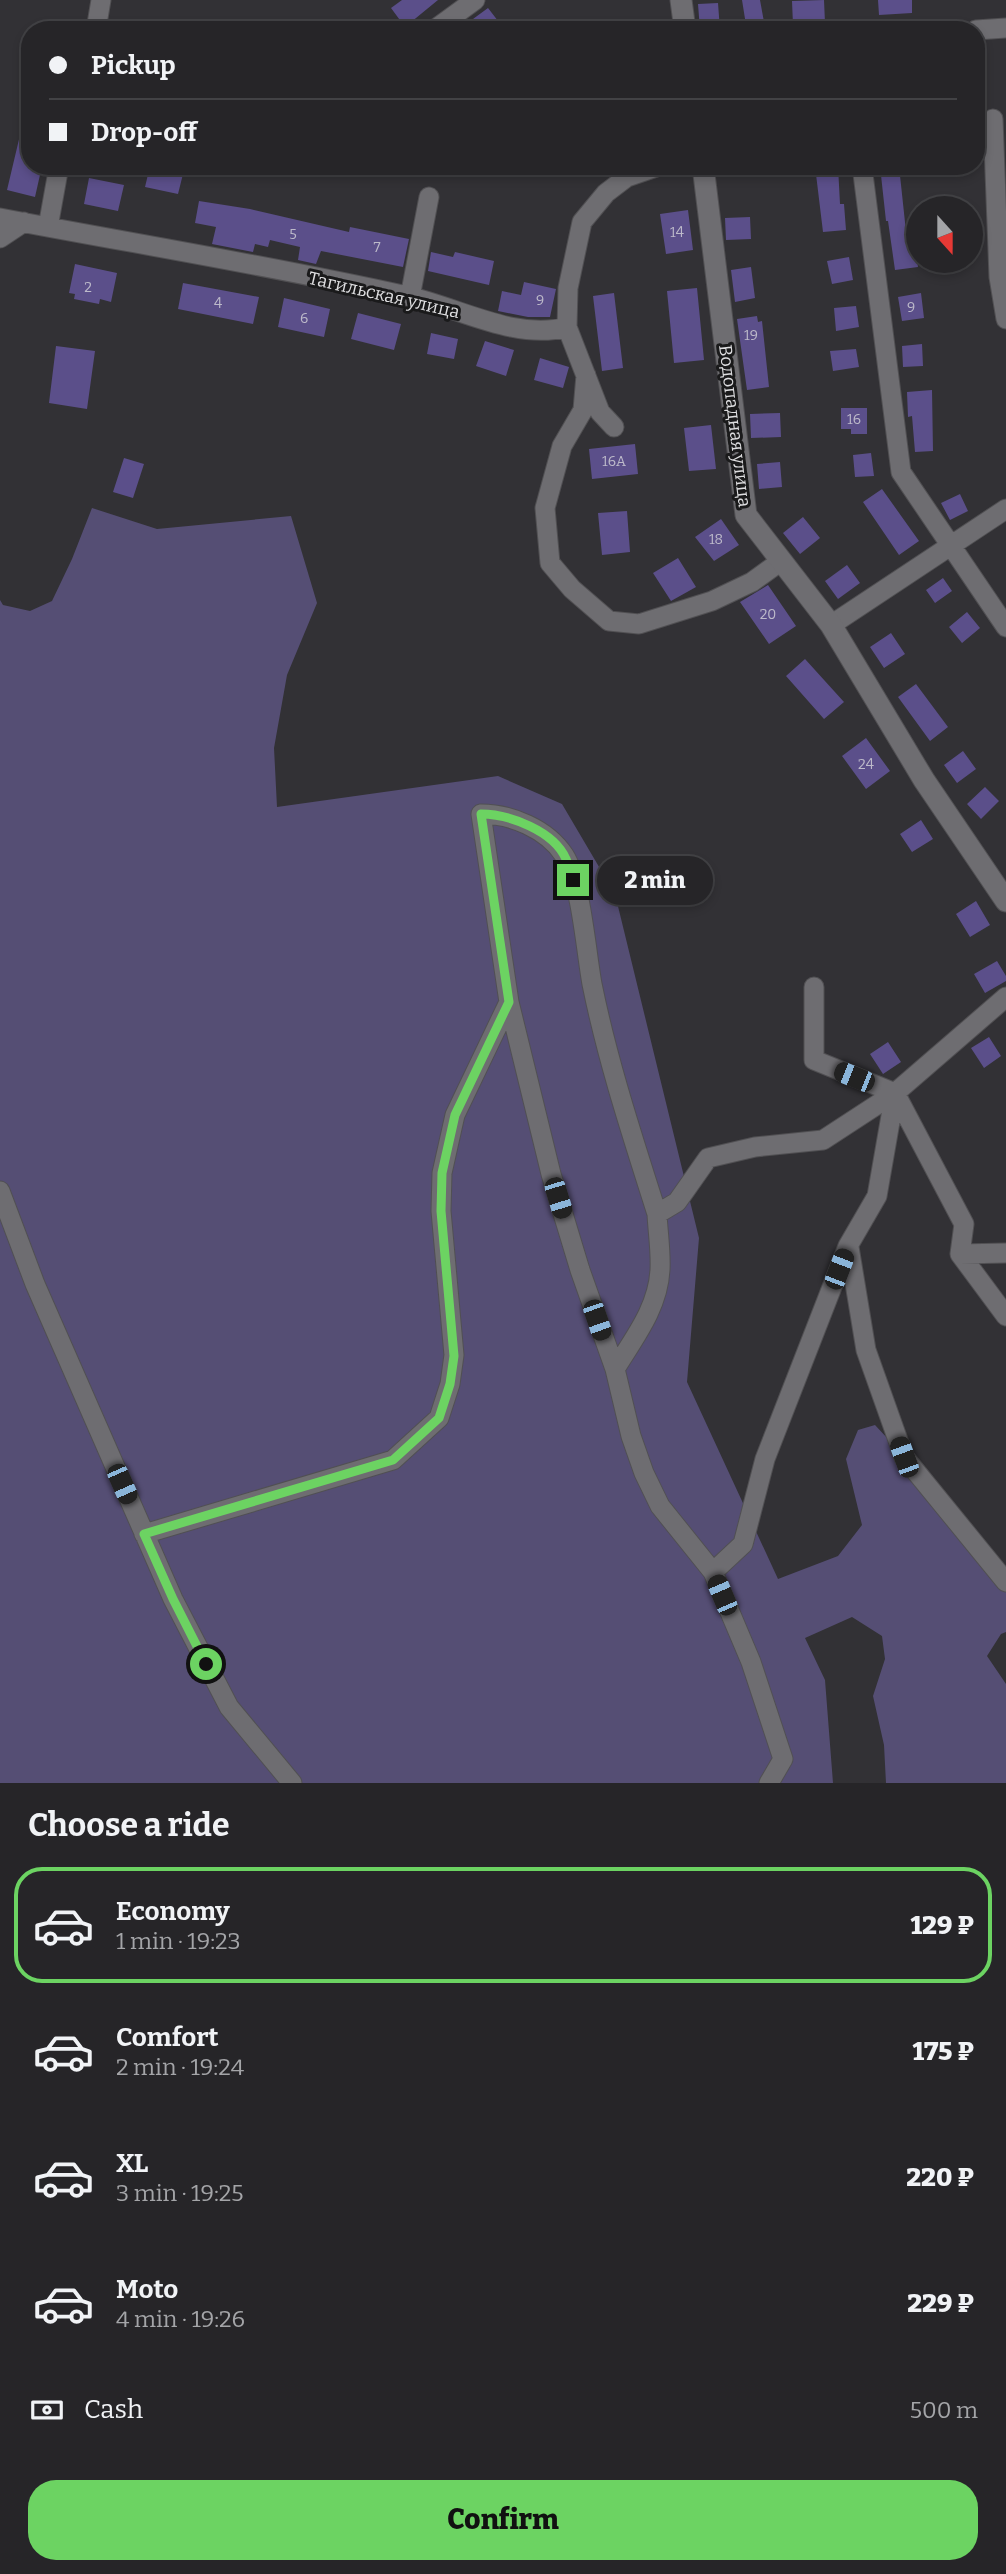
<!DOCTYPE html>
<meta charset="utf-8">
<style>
:root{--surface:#262528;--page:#323134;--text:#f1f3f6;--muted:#a4a5a8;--line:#424245;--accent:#6cd362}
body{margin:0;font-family:Bitter,serif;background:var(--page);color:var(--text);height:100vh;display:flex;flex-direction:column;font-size:26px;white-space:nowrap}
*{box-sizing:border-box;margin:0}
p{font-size:23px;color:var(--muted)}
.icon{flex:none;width:38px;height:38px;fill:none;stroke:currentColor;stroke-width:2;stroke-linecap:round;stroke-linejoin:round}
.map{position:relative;height:1783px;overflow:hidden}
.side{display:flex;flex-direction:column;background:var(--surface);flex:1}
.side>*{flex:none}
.guide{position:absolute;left:21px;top:21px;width:964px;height:154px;border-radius:28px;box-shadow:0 4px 10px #0003,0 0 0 2px var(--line);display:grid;align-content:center;height:154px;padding:0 28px;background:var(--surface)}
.needle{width:46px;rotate:159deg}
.buttons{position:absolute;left:906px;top:196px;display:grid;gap:14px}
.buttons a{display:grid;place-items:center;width:77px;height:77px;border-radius:50%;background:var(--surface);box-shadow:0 4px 10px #0003,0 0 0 2px var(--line);font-size:35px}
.end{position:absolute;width:32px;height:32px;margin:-16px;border:9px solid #6cd362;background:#111;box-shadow:0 0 0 4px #111}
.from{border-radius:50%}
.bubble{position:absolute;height:49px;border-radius:24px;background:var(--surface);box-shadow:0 4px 10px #0003,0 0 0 2px var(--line);font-size:23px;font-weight:800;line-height:49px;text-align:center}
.car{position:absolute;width:21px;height:42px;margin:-21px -10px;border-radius:9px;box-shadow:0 0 5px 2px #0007;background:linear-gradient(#222 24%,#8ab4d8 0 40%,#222 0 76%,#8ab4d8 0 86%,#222 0)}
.guide b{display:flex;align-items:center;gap:24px;height:66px;font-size:26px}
.guide b+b{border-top:2px solid var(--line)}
.guide i{width:18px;height:18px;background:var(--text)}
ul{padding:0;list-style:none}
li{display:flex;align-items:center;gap:21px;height:116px;margin:0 14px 10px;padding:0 14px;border:4px solid transparent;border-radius:28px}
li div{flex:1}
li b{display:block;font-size:26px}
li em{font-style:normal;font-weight:800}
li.selected{border-color:var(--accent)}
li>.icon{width:63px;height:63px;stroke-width:1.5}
h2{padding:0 28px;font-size:32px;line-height:84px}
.pay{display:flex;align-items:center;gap:18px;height:77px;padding:0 28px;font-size:26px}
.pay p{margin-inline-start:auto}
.button{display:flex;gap:14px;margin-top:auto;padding:14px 28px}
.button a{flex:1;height:80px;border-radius:28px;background:var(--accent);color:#111;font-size:28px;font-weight:800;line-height:80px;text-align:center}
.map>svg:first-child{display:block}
.green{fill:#554e74}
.building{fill:#5b4f8a}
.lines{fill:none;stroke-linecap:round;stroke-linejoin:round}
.street-casing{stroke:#515053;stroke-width:21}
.secondary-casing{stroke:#515053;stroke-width:23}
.street{stroke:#6e6d71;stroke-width:19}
.secondary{stroke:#6e6d71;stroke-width:21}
.route{stroke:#6cd362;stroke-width:9}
.labels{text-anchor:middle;stroke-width:6;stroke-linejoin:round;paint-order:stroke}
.number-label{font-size:14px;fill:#bdbaca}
.street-label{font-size:18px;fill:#dedee0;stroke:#1a1a1b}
</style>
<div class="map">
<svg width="1006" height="1783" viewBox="0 0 1006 1783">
<rect width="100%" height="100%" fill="#323135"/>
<!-- green -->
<path class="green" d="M 92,508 L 157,529 L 291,516 L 317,603 L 287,675 L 274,748 L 277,807 L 498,776 L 562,804 L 615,894 L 699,1238 L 687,1382 L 778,1579 L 838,1556 L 862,1525 L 846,1459 L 858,1430 L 875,1425 L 1006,1566 L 1006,1632 L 1001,1634 L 987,1656 L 1006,1684 L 1006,1783 L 886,1783 L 884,1745 L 873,1696 L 885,1659 L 882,1636 L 852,1617 L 805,1638 L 825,1680 L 833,1783 L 0,1783 L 0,600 L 3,605 L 30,611 L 52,601 L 72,559 Z"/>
<!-- building -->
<path class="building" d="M 402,0 L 438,0 L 405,27 L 391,8 Z
M 742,0 L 760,0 L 764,22 L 746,25 Z
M 824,0 L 825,23 L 793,25 L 792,1 Z
M 878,0 L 912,0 L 912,13 L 879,15 Z
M 718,3 L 720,30 L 700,30 L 698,4 Z
M 488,8 L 505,30 L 458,30 Z
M 25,114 L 30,114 L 30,166 L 42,166 L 35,197 L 7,190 Z
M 150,166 L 168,166 L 167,171 L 183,174 L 178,194 L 145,187 Z
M 815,166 L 838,166 L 840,204 L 844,204 L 846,230 L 823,232 Z
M 880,166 L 899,166 L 907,241 L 914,240 L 918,267 L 895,270 L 888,221 L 886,221 Z
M 89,178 L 124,185 L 118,211 L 84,204 Z
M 199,201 L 250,209 L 349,232 L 350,227 L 409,239 L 403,267 L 321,251 L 316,264 L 298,260 L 300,247 L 270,240 L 268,247 L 255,244 L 253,252 L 212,244 L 216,227 L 195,223 Z
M 688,210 L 693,250 L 666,254 L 660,214 Z
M 750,217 L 751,239 L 726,240 L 725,218 Z
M 431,252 L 453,257 L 455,252 L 494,261 L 489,285 L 428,271 Z
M 849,257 L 853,280 L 832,284 L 827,261 Z
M 75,264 L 117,273 L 111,302 L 100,299 L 99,304 L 74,299 L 75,294 L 69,293 Z
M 751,267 L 755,298 L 735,302 L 731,270 Z
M 524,282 L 556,289 L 550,317 L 528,317 L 498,311 L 502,291 L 521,295 Z
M 183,283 L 259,297 L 253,324 L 178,309 Z
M 697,288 L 704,360 L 674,363 L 667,291 Z
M 614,293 L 623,368 L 602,371 L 593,296 Z
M 921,293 L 924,318 L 902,321 L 898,297 Z
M 284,298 L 330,309 L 324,337 L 278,327 Z
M 856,306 L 859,327 L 836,331 L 834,308 Z
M 358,313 L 401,324 L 394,350 L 351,339 Z
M 757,316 L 758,322 L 762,321 L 769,387 L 747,390 L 737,319 Z
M 431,333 L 458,339 L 454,359 L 427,354 Z
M 485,341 L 514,350 L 506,376 L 476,366 Z
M 922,344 L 923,366 L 903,367 L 902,346 Z
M 56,346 L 95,351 L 87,409 L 49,403 Z
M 856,349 L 859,367 L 833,371 L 830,351 Z
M 540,358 L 569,367 L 563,388 L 534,380 Z
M 932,390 L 933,451 L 915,452 L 912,416 L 908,417 L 907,392 Z
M 841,408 L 867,408 L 867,434 L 851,434 L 851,429 L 841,429 Z
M 780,413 L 781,437 L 751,438 L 750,414 Z
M 711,425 L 716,469 L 689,471 L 684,428 Z
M 635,444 L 638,474 L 592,479 L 589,449 Z
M 871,453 L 874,476 L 855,477 L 853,455 Z
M 124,458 L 144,464 L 133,498 L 113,492 Z
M 780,462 L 782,487 L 759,489 L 757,464 Z
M 882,489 L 919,541 L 899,555 L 863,502 Z
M 960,494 L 968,511 L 950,520 L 941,503 Z
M 627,511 L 630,552 L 602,555 L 598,513 Z
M 803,517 L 820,538 L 800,554 L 783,533 Z
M 721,519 L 739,545 L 714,561 L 695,537 Z
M 678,558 L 696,587 L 671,601 L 653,573 Z
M 847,565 L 860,583 L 838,599 L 825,581 Z
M 943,578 L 952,591 L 935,603 L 926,590 Z
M 768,585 L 796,626 L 769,644 L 740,602 Z
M 967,612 L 980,628 L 962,643 L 949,627 Z
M 891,633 L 905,654 L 884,668 L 870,647 Z
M 805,659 L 844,702 L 824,719 L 786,676 Z
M 916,684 L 948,727 L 930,741 L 898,697 Z
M 866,738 L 890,771 L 866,789 L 842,756 Z
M 963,751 L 976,769 L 957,783 L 944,765 Z
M 985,787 L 999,801 L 981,819 L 967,804 Z
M 921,820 L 933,839 L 912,852 L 900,834 Z
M 976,901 L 990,925 L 970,937 L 956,914 Z
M 997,961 L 1006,976 L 1006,981 L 985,993 L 974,974 Z
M 989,1037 L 1001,1056 L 984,1068 L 971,1048 Z
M 888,1042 L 901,1062 L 883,1074 L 870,1054 Z"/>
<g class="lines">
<!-- street casing -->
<g class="street-casing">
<path id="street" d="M 96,30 L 101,0
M 434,30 L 475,0
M 976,30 L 1006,28
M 993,119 L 999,277 L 1006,319
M 862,166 L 901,472 L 1006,627
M 0,218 C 136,244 273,266 407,296 C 458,307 515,341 567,327 L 568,288 L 582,222 L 606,193 L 627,177 L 659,166
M 48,227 L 59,166
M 0,238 L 24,222
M 410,297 L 429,197
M 567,327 L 600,412 L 614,427
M 586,375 L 583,410 L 562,446 L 545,508 L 550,563 L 572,589 L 609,621 L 639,624 L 712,601 L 752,582 L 781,561
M 831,625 L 1006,509
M 895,1093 L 964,1224 L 960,1254 L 1006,1316
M 0,1191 L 35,1284 L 173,1599 L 229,1707 L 292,1783
M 849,1247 L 866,1350 L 904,1457 L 1006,1582
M 960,1254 L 1006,1253
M 615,1369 C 634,1338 658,1308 660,1270 C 661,1252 658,1233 657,1214
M 144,1534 L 393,1460 L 439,1418 L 450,1384 L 454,1355 L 441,1211 L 442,1173 L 455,1115 L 509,1002
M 713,1572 L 743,1544 L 765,1459 L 848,1246 L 877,1196 L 895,1093 L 1006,997
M 769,1783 L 783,1759 L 751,1662 L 713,1572 L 660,1506 L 644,1473 L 631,1436 L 615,1369 L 580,1270 L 551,1174 L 509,1002 L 481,814 C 511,814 547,829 564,855 C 581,881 586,951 592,984 C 608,1063 633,1138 657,1214 L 677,1202 L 708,1158 L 755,1147 L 823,1140 L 895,1093 L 814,1060 L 814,987"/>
</g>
<!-- secondary casing -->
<g class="secondary-casing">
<path id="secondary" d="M 681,0 L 685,30
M 703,166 L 746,515 L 831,625 L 924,780 L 1006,901"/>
</g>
<!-- street -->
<use href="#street" class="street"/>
<!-- secondary -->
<use href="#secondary" class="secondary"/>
</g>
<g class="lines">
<!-- route -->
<path class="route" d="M 206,1664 L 173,1599 L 144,1534 L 393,1460 L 439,1418 L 450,1384 L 454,1356 L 441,1211 L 442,1173 L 455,1115 L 509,1002 L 481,814 C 509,814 554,831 566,859 C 569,866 571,873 573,880"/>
</g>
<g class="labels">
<!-- number labels -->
<g class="number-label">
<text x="677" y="237">14</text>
<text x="293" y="239">5</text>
<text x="377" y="252">7</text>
<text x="88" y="292">2</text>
<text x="540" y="305">9</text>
<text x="218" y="308">4</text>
<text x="911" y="312">9</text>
<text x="304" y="323">6</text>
<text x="751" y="340">19</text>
<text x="854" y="424">16</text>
<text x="614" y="466">16А</text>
<text x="716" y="544">18</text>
<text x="768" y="619">20</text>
<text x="866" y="769">24</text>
</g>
<!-- street labels -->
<g class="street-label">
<text transform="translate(384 295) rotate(13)" y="6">Тагильская улица</text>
<text transform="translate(735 426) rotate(83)" y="6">Водопадная улица</text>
</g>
</g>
</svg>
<div class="buttons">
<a><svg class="needle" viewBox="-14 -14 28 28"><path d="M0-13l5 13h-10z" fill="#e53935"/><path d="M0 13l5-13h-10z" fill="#a4a5a8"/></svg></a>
</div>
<i class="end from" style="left:206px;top:1664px"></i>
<i class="end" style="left:573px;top:880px"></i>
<div class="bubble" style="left:597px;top:856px;width:116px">2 min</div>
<i class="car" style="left:854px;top:1077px;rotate:292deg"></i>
<i class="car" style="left:558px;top:1198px;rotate:163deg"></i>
<i class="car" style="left:839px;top:1269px;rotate:21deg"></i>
<i class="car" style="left:597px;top:1320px;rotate:161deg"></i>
<i class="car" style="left:904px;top:1457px;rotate:340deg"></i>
<i class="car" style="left:122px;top:1484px;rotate:156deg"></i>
<i class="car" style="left:722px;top:1595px;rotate:337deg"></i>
<div class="guide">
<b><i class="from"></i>Pickup</b>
<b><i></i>Drop-off</b>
</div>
</div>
<section class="side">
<h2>Choose a ride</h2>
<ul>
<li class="selected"><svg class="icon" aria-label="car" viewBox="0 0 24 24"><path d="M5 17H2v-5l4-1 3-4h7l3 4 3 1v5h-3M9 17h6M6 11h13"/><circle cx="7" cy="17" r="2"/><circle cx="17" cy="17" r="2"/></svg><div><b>Economy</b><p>1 min · 19:23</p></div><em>129 ₽</em></li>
<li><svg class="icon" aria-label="car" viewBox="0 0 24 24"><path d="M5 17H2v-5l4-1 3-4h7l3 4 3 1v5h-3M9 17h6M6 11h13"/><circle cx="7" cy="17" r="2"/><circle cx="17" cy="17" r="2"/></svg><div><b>Comfort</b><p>2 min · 19:24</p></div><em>175 ₽</em></li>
<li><svg class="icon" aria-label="car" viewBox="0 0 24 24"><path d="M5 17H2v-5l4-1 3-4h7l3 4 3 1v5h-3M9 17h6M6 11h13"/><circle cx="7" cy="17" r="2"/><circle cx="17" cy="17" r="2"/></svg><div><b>XL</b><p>3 min · 19:25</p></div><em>220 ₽</em></li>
<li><svg class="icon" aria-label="car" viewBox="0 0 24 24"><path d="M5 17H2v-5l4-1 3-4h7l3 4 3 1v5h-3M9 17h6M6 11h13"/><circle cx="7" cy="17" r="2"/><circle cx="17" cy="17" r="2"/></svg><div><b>Moto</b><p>4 min · 19:26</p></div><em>229 ₽</em></li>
</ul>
<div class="pay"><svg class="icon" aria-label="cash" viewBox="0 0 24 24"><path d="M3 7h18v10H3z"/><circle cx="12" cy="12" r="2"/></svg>Cash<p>500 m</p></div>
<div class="button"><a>Confirm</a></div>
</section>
